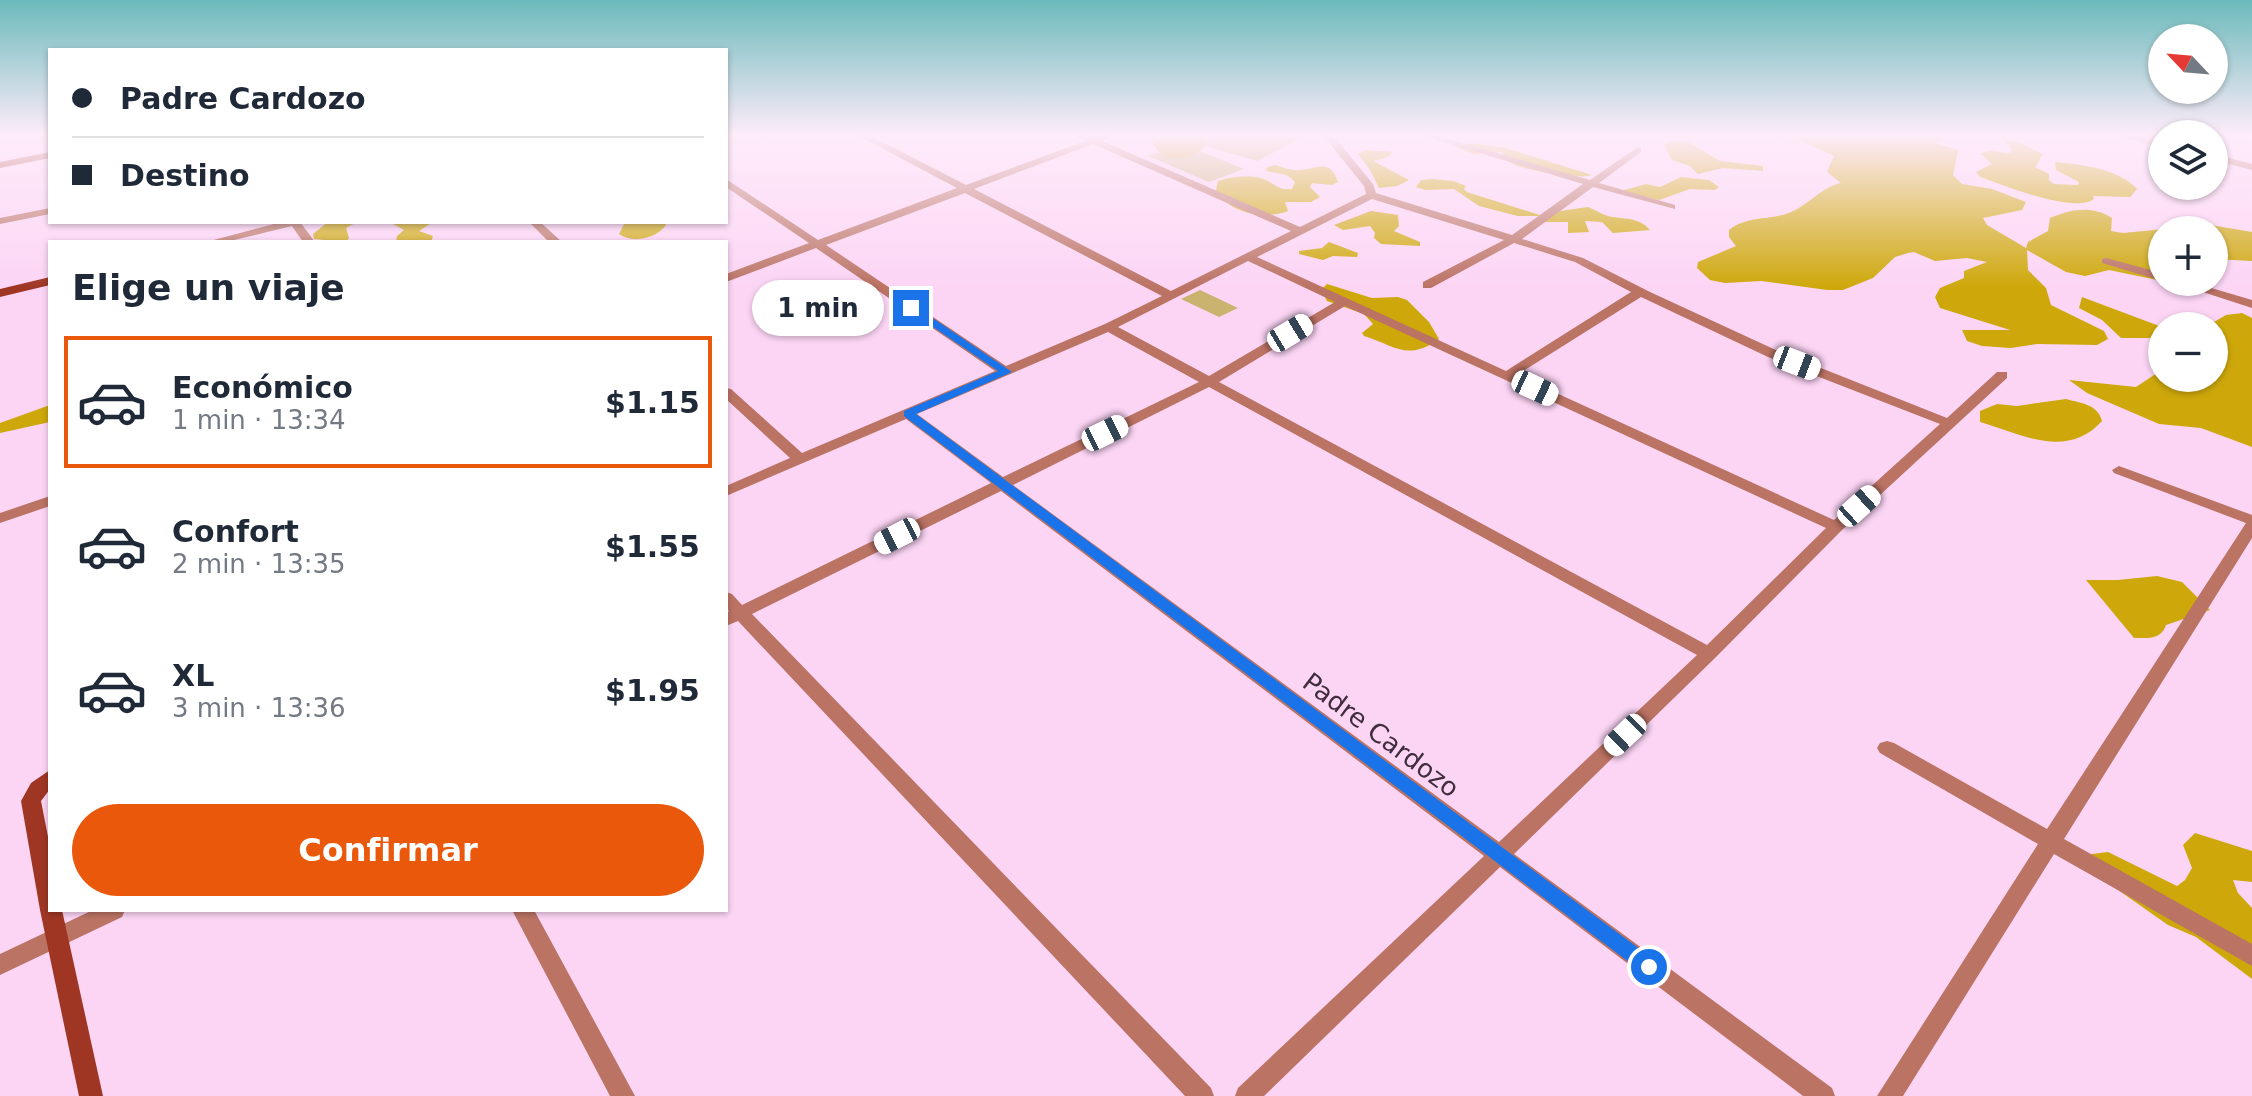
<!DOCTYPE html>
<html lang="es">
<meta charset="utf-8">
<style>
:root{--surface:#fff;--page:#f6f6f7;--text:#1f2937;--muted:#747a83;--line:#e0e1e3;--accent:#ea580c}
body{margin:0;font-family:"DejaVu Sans",sans-serif;background:var(--page);color:var(--text);height:100vh;display:flex;flex-direction:column;font-size:30px;white-space:nowrap}
*{box-sizing:border-box;margin:0}
p{font-size:26px;color:var(--muted)}
.icon{flex:none;width:44px;height:44px;fill:none;stroke:currentColor;stroke-width:2;stroke-linecap:round;stroke-linejoin:round}
.map{position:relative;flex:1;overflow:hidden}
.drawer{position:absolute;left:48px;top:240px;width:680px;height:672px;display:flex;flex-direction:column;background:var(--surface);border-radius:0px;box-shadow:0 2px 6px #0004}
.drawer>*{flex:none}
.guide{position:absolute;left:48px;top:48px;width:680px;height:176px;border-radius:0px;box-shadow:0 2px 6px #0004;display:grid;align-content:center;height:176px;padding:0 24px;background:var(--surface)}
.needle{width:52px;rotate:296deg}
.fabs{position:absolute;left:2148px;top:24px;display:grid;gap:16px}
.fabs a{display:grid;place-items:center;width:80px;height:80px;border-radius:50%;background:var(--surface);box-shadow:0 2px 6px #0004;font-size:40px}
.end{position:absolute;width:36px;height:36px;margin:-18px;border:10px solid #1a73e8;background:#fff;box-shadow:0 0 0 4px #fff}
.from{border-radius:50%}
.bubble{position:absolute;height:56px;border-radius:28px;background:var(--surface);box-shadow:0 2px 6px #0004;font-size:26px;font-weight:600;line-height:56px;text-align:center}
.car{position:absolute;width:24px;height:48px;margin:-24px -12px;border-radius:10px;box-shadow:0 0 6px 2px #0007;background:linear-gradient(#fff 24%,#345 0 40%,#fff 0 76%,#345 0 86%,#fff 0)}
.guide b{display:flex;align-items:center;gap:28px;height:76px;font-size:30px}
.guide b+b{border-top:2px solid var(--line)}
.guide i{width:20px;height:20px;background:var(--text)}
ul{padding:0;list-style:none}
li{display:flex;align-items:center;gap:24px;height:132px;margin:0 16px 12px;padding:0 8px;border:4px solid transparent;border-radius:0px}
li div{flex:1}
li b{display:block;font-size:30px}
li em{font-style:normal;font-weight:600}
li.selected{border-color:var(--accent)}
li>.icon{width:72px;height:72px;stroke-width:1.5}
h2{padding:0 24px;font-size:36px;line-height:96px}
.button{display:flex;gap:16px;margin-top:auto;padding:16px 24px}
.button a{flex:1;height:92px;border-radius:48px;background:var(--accent);color:#fff;font-size:32px;font-weight:600;line-height:92px;text-align:center}
.map>svg:first-child{display:block}
.green{fill:#c9b36e}
.forest{fill:#cea80b}
.lines{fill:none;stroke-linecap:round;stroke-linejoin:round}
.street{fill:#bb7364;fill-rule:evenodd}
.secondary{fill:#9f3624;fill-rule:evenodd}
.route{fill:#1a73e8}
.labels{text-anchor:middle;stroke-width:8;stroke-linejoin:round;paint-order:stroke}
.near-street-label{font-size:26px;fill:#3f2c3c;stroke:#fcd5f5}
</style>
<div class="map">
<svg width="2252" height="1096" viewBox="0 0 2252 1096">
<rect width="100%" height="100%" fill="#fcd5f5"/>
<!-- green -->
<path class="green" d="M 1166,134 L 1293,134 L 1304,137 L 1257,161 Z
M 1183,144 L 1244,169 L 1209,182 L 1148,156 Z
M 1200,290 L 1238,308 L 1219,317 L 1181,299 Z"/>
<!-- forest -->
<path class="forest" d="M 1807,134 L 1941,134 L 1943,139 L 1934,143 L 1958,150 L 1953,175 L 1962,184 L 1992,189 L 2026,202 L 2022,210 L 1983,218 L 1987,225 L 2026,248 L 2028,242 L 2048,231 L 2050,218 C 2071,209 2092,205 2112,218 L 2111,231 L 2123,233 L 2175,228 L 2193,222 L 2252,232 L 2252,261 L 2214,259 L 2214,230 L 2162,230 L 2162,262 L 2158,262 L 2162,265 L 2162,281 L 2109,270 L 2085,276 L 2066,272 L 2027,250 L 2028,270 L 2046,288 L 2051,305 L 2104,331 L 2108,339 L 2097,345 L 2037,344 L 2011,348 L 1982,346 L 1967,341 L 1962,330 L 2010,330 L 1940,308 L 1935,297 L 1940,288 L 1964,278 L 1964,271 L 1987,262 L 1967,258 L 1935,261 L 1914,252 L 1908,253 L 1895,257 L 1873,278 L 1843,290 L 1827,290 L 1761,281 L 1725,283 L 1710,280 L 1697,268 L 1698,262 L 1736,246 L 1729,237 L 1729,230 C 1748,215 1771,221 1791,212 C 1810,204 1820,188 1841,183 L 1827,172 L 1834,156 L 1799,140 Z
M 1180,135 L 1201,139 L 1207,144 C 1194,161 1160,166 1152,141 Z
M 2003,138 L 2019,142 L 2043,154 L 2035,167 L 2049,174 L 2049,180 L 2054,184 L 2078,185 L 2079,182 L 2056,170 L 2055,162 C 2079,164 2120,169 2137,189 L 2130,197 L 2093,196 L 2094,199 C 2074,214 2003,185 1980,177 L 1976,172 L 1992,164 L 1980,153 L 1990,151 L 2009,153 L 2012,150 Z
M 1671,141 L 1688,142 L 1720,161 L 1763,166 L 1763,171 L 1723,168 L 1698,174 L 1690,166 L 1672,160 L 1664,145 Z
M 1472,143 L 1506,148 L 1592,175 C 1578,180 1529,170 1515,165 C 1509,162 1506,156 1501,152 L 1474,154 L 1456,147 Z
M 1365,150 L 1393,152 L 1388,157 L 1373,161 L 1409,180 L 1397,186 L 1379,188 L 1369,168 L 1358,154 Z
M 1275,165 C 1281,166 1288,170 1294,170 C 1314,172 1329,155 1338,182 L 1332,185 L 1312,183 L 1310,187 L 1320,197 L 1311,202 L 1285,202 L 1288,211 C 1264,220 1228,213 1216,190 L 1218,181 C 1230,177 1248,175 1260,178 C 1273,181 1277,191 1292,189 L 1295,182 L 1287,175 L 1266,171 L 1267,167 Z
M 1681,177 L 1709,180 L 1719,187 L 1715,190 L 1690,189 L 1659,200 L 1621,191 L 1646,184 L 1660,187 Z
M 1433,179 L 1454,181 L 1466,186 L 1464,189 L 1467,192 L 1543,216 L 1518,216 L 1479,206 L 1454,189 L 1425,190 L 1416,187 L 1421,180 Z
M 1588,207 C 1596,210 1604,216 1613,217 C 1627,219 1640,218 1650,230 L 1613,233 L 1602,222 L 1585,221 L 1589,232 L 1568,233 L 1568,222 L 1543,222 L 1553,212 Z
M 1371,211 L 1398,215 L 1399,226 L 1394,231 L 1420,242 L 1420,246 L 1381,244 L 1374,238 L 1375,233 L 1370,226 L 1343,230 L 1334,225 Z
M 328,222 L 357,222 L 346,228 L 349,238 L 346,242 L 314,239 L 313,234 Z
M 397,222 L 433,222 L 419,231 L 433,236 L 431,242 L 396,242 L 397,236 L 404,230 L 393,224 Z
M 620,222 L 665,222 L 666,225 C 657,238 633,244 619,234 L 624,224 Z
M 1329,242 L 1358,253 L 1357,257 L 1333,256 L 1323,260 L 1299,254 L 1299,251 L 1322,248 Z
M 1327,284 L 1372,298 L 1398,297 L 1407,300 L 1429,322 L 1439,339 C 1407,362 1394,345 1364,336 L 1362,333 L 1373,324 L 1364,314 L 1327,301 L 1321,290 Z
M 2082,297 L 2162,327 L 2162,338 L 2121,338 L 2102,320 L 2079,308 Z
M 2242,313 L 2252,318 L 2252,447 L 2201,428 L 2159,424 L 2087,393 L 2069,380 L 2136,387 L 2160,371 L 2162,357 L 2162,378 L 2214,378 L 2214,326 L 2207,326 L 2226,315 Z
M 2066,399 C 2080,403 2098,404 2102,421 C 2067,460 2021,434 1980,422 L 1980,411 L 1997,404 L 2017,406 Z
M 50,405 L 50,422 L 0,433 L 0,423 Z
M 2157,576 L 2182,582 L 2210,610 L 2166,625 C 2161,640 2148,638 2134,638 L 2086,580 L 2118,580 Z
M 2195,833 L 2252,851 L 2252,882 L 2233,880 L 2238,893 L 2252,908 L 2252,979 L 2196,937 L 2168,925 L 2111,885 L 2088,864 L 2092,854 L 2108,852 L 2177,886 L 2185,880 L 2192,868 L 2183,845 Z"/>
<g class="lines">
<!-- street -->
<path class="street" d="M 855,134 L 867,134 L 966,185 L 1085,141 L 1073,134 L 1085,134 L 1094,137 L 1104,134 L 1117,134 L 1102,141 L 1300,227 L 1366,194 L 1364,186 L 1322,134 L 1332,134 L 1373,184 L 1376,193 L 1512,235 L 1583,184 L 1417,134 L 1431,134 L 1590,180 L 1638,147 L 1641,148 L 1641,152 L 1599,183 L 1675,205 L 1675,209 L 1593,187 L 1522,239 L 1583,258 L 1650,292 L 1778,351 L 1947,418 L 1997,372 L 2007,372 L 2007,378 L 1842,530 L 1715,658 L 1514,854 L 1832,1088 L 1835,1096 L 1803,1096 L 1500,867 L 1264,1096 L 1235,1096 L 1238,1088 L 1484,856 L 1001,491 L 752,614 L 1211,1088 L 1214,1096 L 1185,1096 L 738,621 L 726,626 L 726,613 L 729,611 L 726,608 L 726,592 L 732,594 L 742,605 L 991,483 L 906,419 L 726,496 L 726,486 L 790,458 L 726,399 L 726,388 L 731,389 L 802,453 L 995,371 L 816,248 L 726,282 L 726,274 L 809,243 L 726,187 L 726,179 L 818,240 L 957,188 ZM 1093,144 L 1291,231 L 1171,291 L 974,189 ZM 965,193 L 1162,296 L 1105,324 L 1006,366 L 826,245 ZM 1372,199 L 1504,240 L 1423,282 L 1423,288 L 1431,288 L 1514,243 L 1575,262 L 1631,292 L 1506,371 L 1257,257 ZM 1248,261 L 1335,302 L 1209,376 L 1118,327 ZM 1641,297 L 1768,357 L 1940,424 L 1834,520 L 1517,375 ZM 1345,306 L 1826,528 L 1707,645 L 1219,382 ZM 1108,332 L 1199,382 L 1003,477 L 917,414 ZM 1209,387 L 1697,655 L 1499,842 L 1013,485 Z
M 2112,134 L 2127,134 L 2162,142 L 2162,148 Z
M 2214,154 L 2252,164 L 2252,170 L 2214,160 Z
M 50,208 L 50,214 L 0,224 L 0,218 Z
M 281,222 L 300,222 L 315,242 L 303,242 L 292,226 L 226,242 L 206,242 Z
M 529,222 L 540,222 L 562,242 L 549,242 Z
M 2106,258 L 2162,273 L 2162,281 L 2102,263 L 2102,259 Z
M 2172,282 L 2191,282 L 2252,300 L 2252,308 Z
M 2119,466 L 2252,515 L 2252,538 L 2064,839 L 2252,944 L 2252,966 L 2054,854 L 1903,1096 L 1877,1096 L 2038,844 L 1880,753 L 1877,748 L 1880,743 L 1887,741 L 1894,743 L 2047,829 L 2246,523 L 2114,473 L 2112,470 Z
M 50,496 L 50,506 L 0,523 L 0,513 Z
M 93,910 L 125,910 L 122,917 L 0,975 L 0,954 Z
M 512,910 L 534,910 L 635,1096 L 610,1096 Z"/>
<!-- secondary -->
<path class="secondary" d="M 50,152 L 50,158 L 0,168 L 0,162 Z
M 50,277 L 50,285 L 0,297 L 0,289 Z
M 50,770 L 50,789 L 41,801 L 50,847 L 50,910 L 62,910 L 103,1096 L 79,1096 L 40,910 L 21,801 L 31,783 Z"/>
</g>
<!-- sky -->
<linearGradient id="sky" x2="0" y2="1"><stop stop-color="#6bbabb"/><stop offset="0.47" stop-color="#feecfa"/><stop offset="1" stop-color="#feecfa" stop-opacity="0"/></linearGradient>
<rect width="2252" height="287" fill="url(#sky)"/>
<!-- route -->
<path class="route" d="M 908,306 L 915,306 L 1012,372 L 916,414 L 1656,961 L 1658,967 L 1656,972 L 1649,975 L 1642,972 L 904,416 L 904,411 L 998,371 L 908,310 Z"/>
<g class="labels">
<!-- near-street labels -->
<g class="near-street-label">
<text transform="translate(1381 735) rotate(37)" y="9">Padre Cardozo</text>
</g>
</g>
</svg>
<div class="fabs">
<a><svg class="needle" viewBox="-14 -14 28 28"><path d="M0-13l5 13h-10z" fill="#e53935"/><path d="M0 13l5-13h-10z" fill="#747a83"/></svg></a>
<a><svg class="icon" aria-label="layers" viewBox="0 0 24 24"><path d="M12 4l9 5-9 5-9-5zM3 14l9 5 9-5"/></svg></a>
<a>+</a>
<a>−</a>
</div>
<i class="end from" style="left:1649px;top:967px"></i>
<i class="end" style="left:911px;top:308px"></i>
<div class="bubble" style="left:752px;top:280px;width:132px">1 min</div>
<i class="car" style="left:1290px;top:333px;rotate:59deg"></i>
<i class="car" style="left:1797px;top:363px;rotate:111deg"></i>
<i class="car" style="left:1535px;top:388px;rotate:115deg"></i>
<i class="car" style="left:1105px;top:433px;rotate:64deg"></i>
<i class="car" style="left:1859px;top:506px;rotate:48deg"></i>
<i class="car" style="left:897px;top:536px;rotate:243deg"></i>
<i class="car" style="left:1625px;top:735px;rotate:226deg"></i>
<div class="guide">
<b><i class="from"></i>Padre Cardozo</b>
<b><i></i>Destino</b>
</div>
<section class="drawer">
<h2>Elige un viaje</h2>
<ul>
<li class="selected"><svg class="icon" aria-label="car" viewBox="0 0 24 24"><path d="M5 17H2v-5l4-1 3-4h7l3 4 3 1v5h-3M9 17h6M6 11h13"/><circle cx="7" cy="17" r="2"/><circle cx="17" cy="17" r="2"/></svg><div><b>Económico</b><p>1 min · 13:34</p></div><em>$1.15</em></li>
<li><svg class="icon" aria-label="car" viewBox="0 0 24 24"><path d="M5 17H2v-5l4-1 3-4h7l3 4 3 1v5h-3M9 17h6M6 11h13"/><circle cx="7" cy="17" r="2"/><circle cx="17" cy="17" r="2"/></svg><div><b>Confort</b><p>2 min · 13:35</p></div><em>$1.55</em></li>
<li><svg class="icon" aria-label="car" viewBox="0 0 24 24"><path d="M5 17H2v-5l4-1 3-4h7l3 4 3 1v5h-3M9 17h6M6 11h13"/><circle cx="7" cy="17" r="2"/><circle cx="17" cy="17" r="2"/></svg><div><b>XL</b><p>3 min · 13:36</p></div><em>$1.95</em></li>
</ul>
<div class="button"><a>Confirmar</a></div>
</section>
</div>
